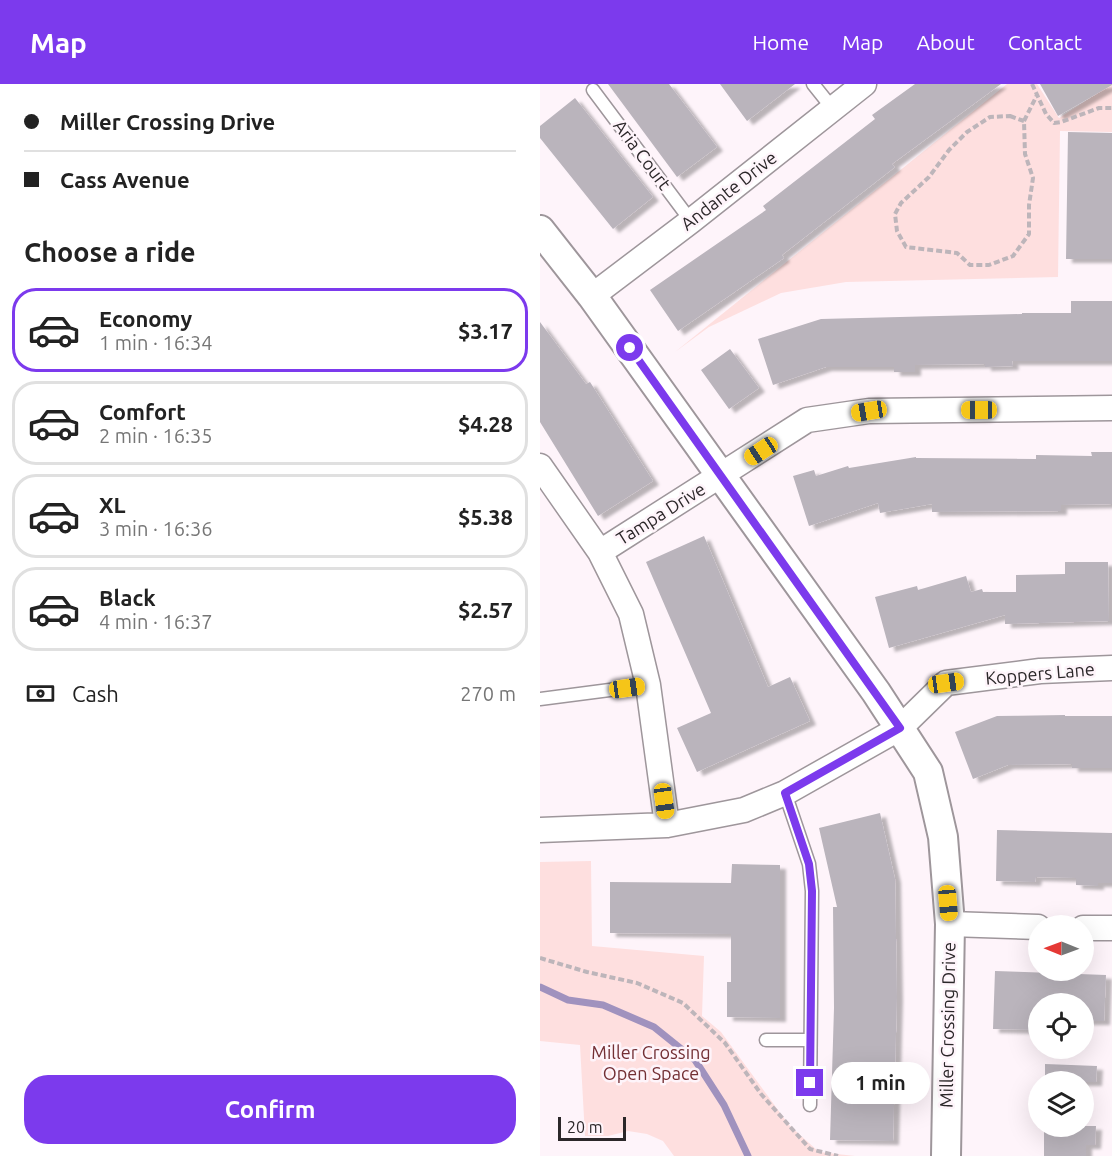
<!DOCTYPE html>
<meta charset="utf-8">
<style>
:root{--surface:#fff;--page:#f6f6f6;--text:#222;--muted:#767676;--line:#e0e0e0;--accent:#7c3aed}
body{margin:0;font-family:Ubuntu,sans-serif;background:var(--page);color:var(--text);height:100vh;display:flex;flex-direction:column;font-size:22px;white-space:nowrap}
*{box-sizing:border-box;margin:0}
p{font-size:20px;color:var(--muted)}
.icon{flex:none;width:33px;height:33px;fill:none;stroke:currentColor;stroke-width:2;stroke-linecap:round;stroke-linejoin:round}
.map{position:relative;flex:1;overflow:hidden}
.side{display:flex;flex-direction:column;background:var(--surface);width:540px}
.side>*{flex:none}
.banner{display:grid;align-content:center;height:132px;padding:0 24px;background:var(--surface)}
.needle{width:39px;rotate:271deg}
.buttons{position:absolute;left:488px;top:831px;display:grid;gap:12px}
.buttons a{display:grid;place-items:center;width:66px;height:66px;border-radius:50%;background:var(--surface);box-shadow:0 6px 24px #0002;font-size:30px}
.scale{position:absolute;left:18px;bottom:15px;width:68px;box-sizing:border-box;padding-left:6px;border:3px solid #2b2729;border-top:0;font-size:16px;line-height:21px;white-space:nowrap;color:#2b2729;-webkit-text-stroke:4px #fef4fa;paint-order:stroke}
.end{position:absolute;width:27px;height:27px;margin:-14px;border:8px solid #7c3aed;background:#fff;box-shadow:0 0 0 3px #fff}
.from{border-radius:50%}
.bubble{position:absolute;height:42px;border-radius:21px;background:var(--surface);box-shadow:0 6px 24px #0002;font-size:20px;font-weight:600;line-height:42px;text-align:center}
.car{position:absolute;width:18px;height:36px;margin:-18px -9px;border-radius:8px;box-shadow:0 0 4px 2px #0007;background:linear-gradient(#f5c518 24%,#345 0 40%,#f5c518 0 76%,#345 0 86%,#f5c518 0)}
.banner b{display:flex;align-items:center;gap:21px;height:57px;font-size:22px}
.banner b+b{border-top:2px solid var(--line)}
.banner i{width:15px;height:15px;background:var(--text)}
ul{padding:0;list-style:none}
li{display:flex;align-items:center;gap:18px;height:84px;margin:0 12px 9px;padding:0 12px;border:3px solid var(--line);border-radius:24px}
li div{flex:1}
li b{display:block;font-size:22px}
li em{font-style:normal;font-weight:600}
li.selected{border-color:var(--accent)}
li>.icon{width:54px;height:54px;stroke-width:1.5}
h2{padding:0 24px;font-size:27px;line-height:72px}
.pay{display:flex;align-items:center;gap:15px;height:66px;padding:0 24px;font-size:22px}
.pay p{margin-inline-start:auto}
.primary-button{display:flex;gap:12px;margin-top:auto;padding:12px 24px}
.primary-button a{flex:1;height:69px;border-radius:24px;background:var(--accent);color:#fff;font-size:24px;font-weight:600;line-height:69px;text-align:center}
header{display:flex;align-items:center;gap:36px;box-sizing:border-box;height:84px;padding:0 30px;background:var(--accent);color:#fff}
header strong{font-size:28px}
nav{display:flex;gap:33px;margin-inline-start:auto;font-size:21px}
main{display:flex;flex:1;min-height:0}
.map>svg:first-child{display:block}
.green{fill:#fedfdf}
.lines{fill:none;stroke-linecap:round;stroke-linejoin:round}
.stream{stroke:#a092be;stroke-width:7}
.building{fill:#bab4bc;filter:url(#shadow)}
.service-casing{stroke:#9e969b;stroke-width:15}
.minor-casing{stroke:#9e969b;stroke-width:27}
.tertiary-casing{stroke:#9e969b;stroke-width:32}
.path{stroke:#bdb5ba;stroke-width:4;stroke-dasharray:6 3;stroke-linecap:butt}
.service{stroke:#fff;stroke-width:12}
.minor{stroke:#fff;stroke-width:24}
.tertiary{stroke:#fff;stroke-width:28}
.route{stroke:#7c3aed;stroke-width:8}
.labels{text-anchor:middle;stroke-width:5;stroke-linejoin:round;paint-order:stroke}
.street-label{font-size:18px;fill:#2b2729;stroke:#fef4fa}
.park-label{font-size:18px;fill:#732f34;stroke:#fef4fa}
</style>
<header>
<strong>Map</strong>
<nav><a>Home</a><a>Map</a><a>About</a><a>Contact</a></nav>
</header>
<main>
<section class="side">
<div class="banner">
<b><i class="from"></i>Miller Crossing Drive</b>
<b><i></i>Cass Avenue</b>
</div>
<h2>Choose a ride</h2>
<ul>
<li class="selected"><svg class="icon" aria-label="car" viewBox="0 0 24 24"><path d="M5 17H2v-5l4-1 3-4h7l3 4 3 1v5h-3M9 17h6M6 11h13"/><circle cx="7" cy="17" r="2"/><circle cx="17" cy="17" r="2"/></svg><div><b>Economy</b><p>1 min · 16:34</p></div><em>$3.17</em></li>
<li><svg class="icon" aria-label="car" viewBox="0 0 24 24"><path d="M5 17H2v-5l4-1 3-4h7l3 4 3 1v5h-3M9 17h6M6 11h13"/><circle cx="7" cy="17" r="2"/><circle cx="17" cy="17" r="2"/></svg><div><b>Comfort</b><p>2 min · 16:35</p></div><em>$4.28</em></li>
<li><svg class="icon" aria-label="car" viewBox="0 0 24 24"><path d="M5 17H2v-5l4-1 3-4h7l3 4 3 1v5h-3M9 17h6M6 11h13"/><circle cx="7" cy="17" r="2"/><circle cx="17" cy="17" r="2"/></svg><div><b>XL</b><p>3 min · 16:36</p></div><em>$5.38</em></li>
<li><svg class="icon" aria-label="car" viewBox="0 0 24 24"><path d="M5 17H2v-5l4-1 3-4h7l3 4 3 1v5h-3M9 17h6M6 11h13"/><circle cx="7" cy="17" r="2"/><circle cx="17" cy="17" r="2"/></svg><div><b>Black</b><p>4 min · 16:37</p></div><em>$2.57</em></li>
</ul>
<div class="pay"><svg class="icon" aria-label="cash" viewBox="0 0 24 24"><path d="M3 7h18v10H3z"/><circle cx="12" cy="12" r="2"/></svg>Cash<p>270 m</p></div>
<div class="primary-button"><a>Confirm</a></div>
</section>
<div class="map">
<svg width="572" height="1072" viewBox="0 0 572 1072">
<defs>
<filter id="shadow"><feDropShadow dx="6" dy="4" stdDeviation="1.5" flood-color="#0004"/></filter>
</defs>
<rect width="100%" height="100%" fill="#fef4fa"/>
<!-- green -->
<path class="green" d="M 467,0 L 497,0 L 519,34 L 572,0 L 572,48 L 520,47 L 518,193 L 306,198 L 241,209 L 169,243 L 135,268 Z
M 51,777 L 52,862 L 164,872 L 162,932 L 181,948 L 249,1041 L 279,1068 L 315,1072 L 134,1072 L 123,1057 L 107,1050 L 88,1047 L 68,1052 L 45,1052 L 40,961 L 0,957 L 0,778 Z"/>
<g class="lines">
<!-- stream -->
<path class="stream" d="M 0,903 L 28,916 L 63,921 L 114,943 L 155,976 L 184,1021 L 208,1072"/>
</g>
<!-- building -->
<path class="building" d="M 68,0 L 129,0 L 177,63 L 137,93 Z
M 180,0 L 255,0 L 207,37 Z
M 375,0 L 461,0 L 352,80 L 355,83 L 242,171 L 244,174 L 138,247 L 110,206 L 226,126 L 223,122 L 335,35 L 332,31 Z
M 500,0 L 572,0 L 572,1 L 518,32 Z
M 35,14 L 113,113 L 73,145 L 0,54 L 0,42 Z
M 528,48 L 572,49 L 572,175 L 526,175 Z
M 531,217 L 572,217 L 572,277 L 472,277 L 473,282 L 445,283 L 445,280 L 375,281 L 375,288 L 354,288 L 354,283 L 286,283 L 233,301 L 218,255 L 281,235 L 482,230 L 482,229 L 531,229 Z
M 0,238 L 46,300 L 50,298 L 113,397 L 58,432 L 0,338 Z
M 190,265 L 219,304 L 189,325 L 161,286 Z
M 551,368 L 572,368 L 572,420 L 521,421 L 521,427 L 392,428 L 392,420 L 340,429 L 338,419 L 269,442 L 253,392 L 274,386 L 276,392 L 308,382 L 309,384 L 376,373 L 376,374 L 496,375 L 496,371 L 552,372 Z
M 164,452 L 228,603 L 250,593 L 270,637 L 157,688 L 137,644 L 171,629 L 106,478 Z
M 525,478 L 568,478 L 569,537 L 465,540 L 465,531 L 349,564 L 335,513 L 377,502 L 378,506 L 426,492 L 431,508 L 442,505 L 443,508 L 476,508 L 476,491 L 525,490 Z
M 525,631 L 525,632 L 572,632 L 572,684 L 532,684 L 532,680 L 468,681 L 433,695 L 415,648 L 457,632 Z
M 340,729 L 355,795 L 357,913 L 353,1057 L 290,1056 L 294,924 L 293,823 L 297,823 L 279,744 Z
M 457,746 L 572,749 L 572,799 L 558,799 L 558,802 L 536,801 L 536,794 L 496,793 L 495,798 L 456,797 Z
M 192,780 L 240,781 L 240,934 L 187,933 L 187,898 L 191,898 L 191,850 L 70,849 L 70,798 L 191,799 Z
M 455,887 L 566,891 L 564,937 L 543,937 L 543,920 L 498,920 L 498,946 L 453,945 Z
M 505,980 L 557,982 L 556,998 L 505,998 Z
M 504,1042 L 556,1042 L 555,1061 L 546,1061 L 546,1072 L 504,1072 Z"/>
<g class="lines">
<!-- service casing -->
<g class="service-casing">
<path id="service" d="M 273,0 L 293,25
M 53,6 L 151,137
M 0,615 L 108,601
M 245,709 L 269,780 L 272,807 L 270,1021
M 226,956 L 270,956"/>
</g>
<!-- minor casing -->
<g class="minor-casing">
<path id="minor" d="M 52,212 L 151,137 L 324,0
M 0,382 L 60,468 L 91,530 L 108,601 L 127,741
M 60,468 L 267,336 L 329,327 L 572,324
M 0,746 L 127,741 L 204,726 L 245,709 L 360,644 L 406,599 L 500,587 L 572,584
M 410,840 L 498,843
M 543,844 L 572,844"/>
</g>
<!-- tertiary casing -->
<g class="tertiary-casing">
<path id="tertiary" d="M 0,146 L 52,212 L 336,608 L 388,688 L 403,753 L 410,840 L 406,1072"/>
</g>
<!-- path -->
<path class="path" d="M 492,0 L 506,30 L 514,39 L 521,38 L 559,24 L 572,24
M 470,32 L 484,37 L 485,70 L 493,94 L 489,121 L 489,150 L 473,172 L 449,181 L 430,181 L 417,169 L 366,163 L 357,147 L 355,130 L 361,119 L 389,93 L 409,66 L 427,48 L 450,33 Z
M 484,37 L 497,11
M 0,874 L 47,888 L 97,899 L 143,919 L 185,959 L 221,1010 L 270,1065 L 298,1072"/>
<!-- service -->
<use href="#service" class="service"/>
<!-- minor -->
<use href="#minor" class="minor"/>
<!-- tertiary -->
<use href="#tertiary" class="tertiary"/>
</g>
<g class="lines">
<!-- route -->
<path class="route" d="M 90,264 L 360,644 L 245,709 L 269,780 L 272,807 L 270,999"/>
</g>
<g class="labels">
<!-- street labels -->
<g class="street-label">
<text transform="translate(102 71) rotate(53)" y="6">Aria Court</text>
<text transform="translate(189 107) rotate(-38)" y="6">Andante Drive</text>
<text transform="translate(121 430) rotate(-32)" y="6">Tampa Drive</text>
<text transform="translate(500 590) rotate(-5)" y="6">Koppers Lane</text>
<text transform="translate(408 941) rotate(-89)" y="6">Miller Crossing Drive</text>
</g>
<!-- park labels -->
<g class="park-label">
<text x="111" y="975">Miller Crossing<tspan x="111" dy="21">Open Space</tspan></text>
</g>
</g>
</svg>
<div class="buttons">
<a><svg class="needle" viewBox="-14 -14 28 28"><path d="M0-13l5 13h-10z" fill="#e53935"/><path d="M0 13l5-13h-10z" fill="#767676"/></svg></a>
<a><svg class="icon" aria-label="locate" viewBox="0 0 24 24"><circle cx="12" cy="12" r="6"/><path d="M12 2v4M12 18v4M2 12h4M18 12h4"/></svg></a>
<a><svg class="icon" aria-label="layers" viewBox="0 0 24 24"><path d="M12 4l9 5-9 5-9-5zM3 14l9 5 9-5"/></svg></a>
</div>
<div class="scale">20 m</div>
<i class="end from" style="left:90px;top:264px"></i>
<i class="end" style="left:270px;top:999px"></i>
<div class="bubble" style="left:291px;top:978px;width:99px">1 min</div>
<i class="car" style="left:439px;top:326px;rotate:270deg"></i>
<i class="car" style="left:329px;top:327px;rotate:261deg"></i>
<i class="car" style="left:221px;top:367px;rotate:237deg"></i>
<i class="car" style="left:406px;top:599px;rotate:82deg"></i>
<i class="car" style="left:87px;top:604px;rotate:82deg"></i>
<i class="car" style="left:124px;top:717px;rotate:172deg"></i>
<i class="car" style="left:408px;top:819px;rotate:175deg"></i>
</div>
</main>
